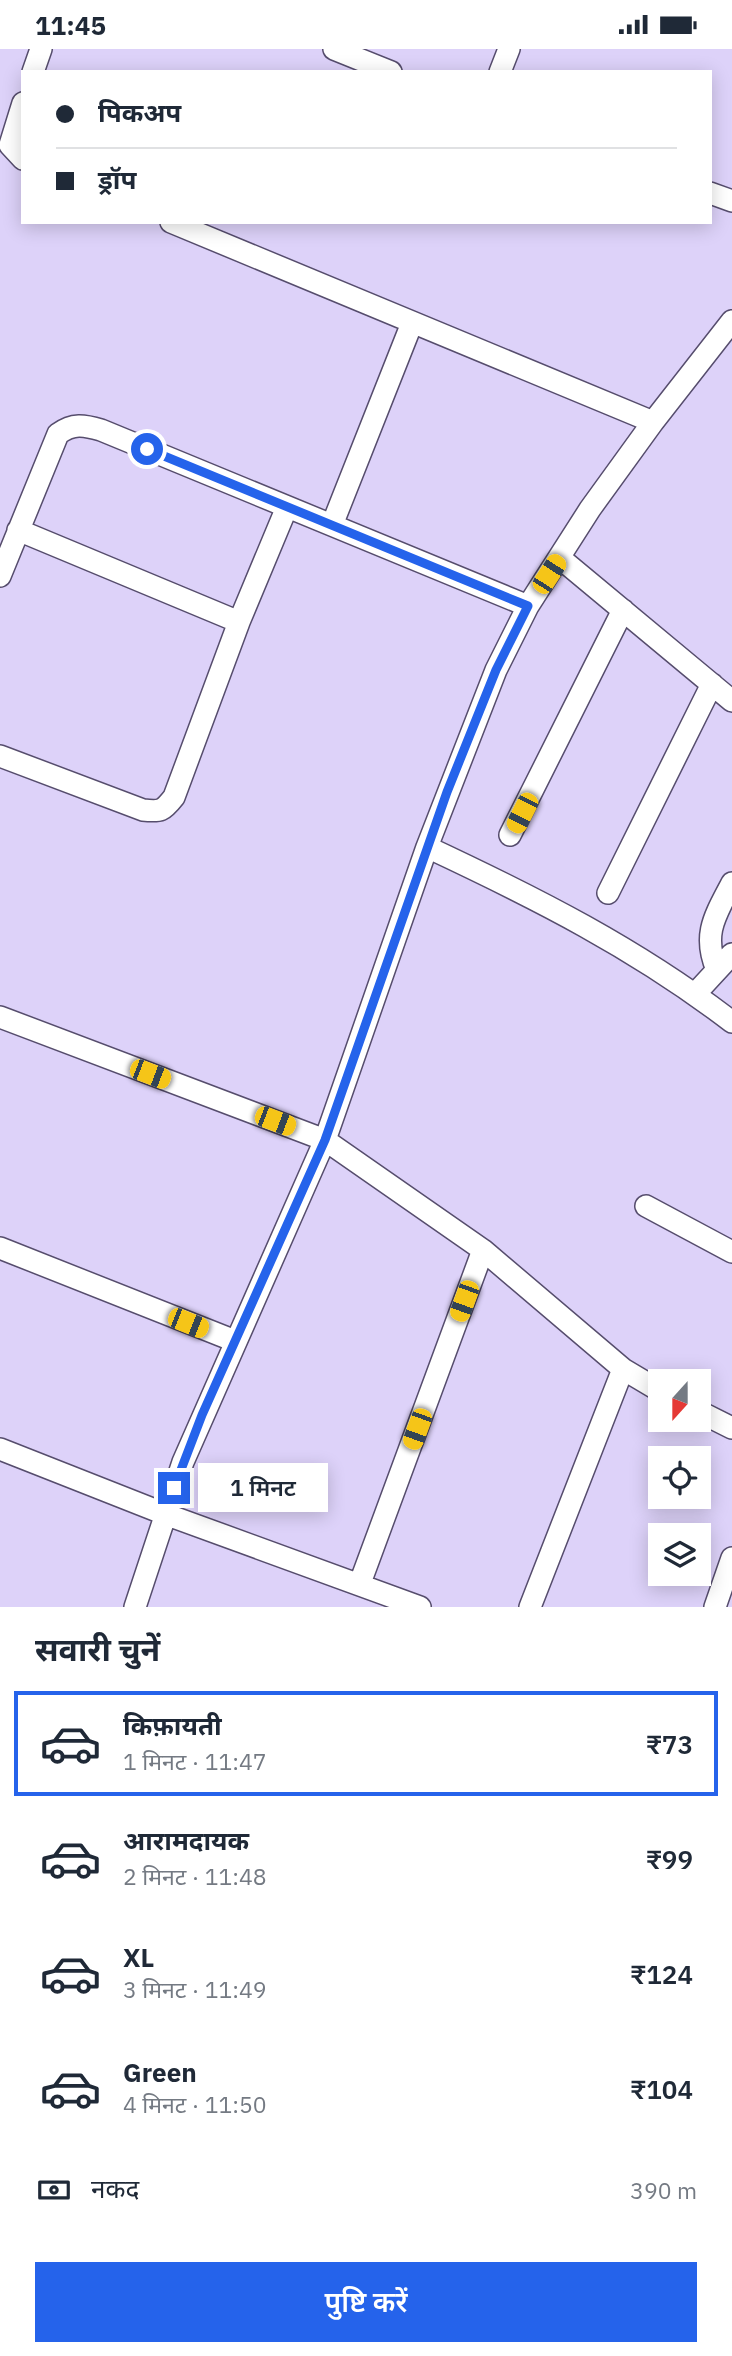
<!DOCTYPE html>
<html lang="hi">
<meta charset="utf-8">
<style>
:root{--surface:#fff;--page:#f2f2f3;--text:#1f2937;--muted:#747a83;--line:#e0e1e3;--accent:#2563eb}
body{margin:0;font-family:"IBM Plex Sans","Noto Sans Devanagari",sans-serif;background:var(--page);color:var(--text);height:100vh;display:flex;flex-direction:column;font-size:26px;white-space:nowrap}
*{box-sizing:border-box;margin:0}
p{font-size:23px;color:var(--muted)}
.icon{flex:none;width:38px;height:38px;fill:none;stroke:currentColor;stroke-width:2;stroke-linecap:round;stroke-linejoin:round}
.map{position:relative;height:1558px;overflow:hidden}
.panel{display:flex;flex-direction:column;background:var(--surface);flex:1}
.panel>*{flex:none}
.hud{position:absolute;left:21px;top:21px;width:691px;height:154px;border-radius:0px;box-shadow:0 4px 18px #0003;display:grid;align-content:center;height:154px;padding:0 35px;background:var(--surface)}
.needle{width:46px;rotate:201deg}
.buttons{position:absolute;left:648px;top:1320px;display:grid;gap:14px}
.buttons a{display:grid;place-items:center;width:63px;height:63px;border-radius:0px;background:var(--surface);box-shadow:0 4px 18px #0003;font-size:35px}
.end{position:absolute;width:32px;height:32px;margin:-16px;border:9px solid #2563eb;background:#fff;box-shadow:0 0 0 4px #fff}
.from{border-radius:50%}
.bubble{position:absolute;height:49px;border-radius:0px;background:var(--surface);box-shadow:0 4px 18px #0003;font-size:23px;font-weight:600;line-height:49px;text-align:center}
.car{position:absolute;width:21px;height:42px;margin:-21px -10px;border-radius:9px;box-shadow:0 0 5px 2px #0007;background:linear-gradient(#f5c518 24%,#345 0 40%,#f5c518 0 76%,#345 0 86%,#f5c518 0)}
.hud b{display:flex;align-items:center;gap:24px;height:66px;font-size:26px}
.hud b+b{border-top:2px solid var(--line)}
.hud i{width:18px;height:18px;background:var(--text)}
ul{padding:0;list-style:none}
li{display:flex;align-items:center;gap:21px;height:105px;margin:0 14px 10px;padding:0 21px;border:4px solid transparent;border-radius:0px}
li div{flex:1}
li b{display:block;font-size:26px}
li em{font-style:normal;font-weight:600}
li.selected{border-color:var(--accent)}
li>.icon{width:63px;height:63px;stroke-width:1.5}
h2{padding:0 35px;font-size:32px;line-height:84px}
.pay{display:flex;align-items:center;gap:18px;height:77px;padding:0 35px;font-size:26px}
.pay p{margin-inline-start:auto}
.cta{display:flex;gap:14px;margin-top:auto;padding:14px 35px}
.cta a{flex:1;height:80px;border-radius:0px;background:var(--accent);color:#fff;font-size:28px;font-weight:600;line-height:80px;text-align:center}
.status{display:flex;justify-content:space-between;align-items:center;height:49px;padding:0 35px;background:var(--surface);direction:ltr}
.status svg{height:19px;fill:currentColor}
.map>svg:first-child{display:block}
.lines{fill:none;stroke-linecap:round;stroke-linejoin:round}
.street-casing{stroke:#564d6d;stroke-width:24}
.street{stroke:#fff;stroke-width:21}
.route{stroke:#2563eb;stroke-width:9}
</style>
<div class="status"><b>11:45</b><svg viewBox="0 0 49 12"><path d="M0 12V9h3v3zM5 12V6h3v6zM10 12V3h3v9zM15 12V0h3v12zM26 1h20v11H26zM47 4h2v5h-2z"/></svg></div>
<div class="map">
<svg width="732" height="1558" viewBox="0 0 732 1558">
<rect width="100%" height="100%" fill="#ddd2f9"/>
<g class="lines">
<!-- street casing -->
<g class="street-casing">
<path id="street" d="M 334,0 L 391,23
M 33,23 L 41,0
M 500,23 L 509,0
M 23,54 L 10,96 L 23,110
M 710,144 L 732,152
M 171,173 L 653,373
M 332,476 L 412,274
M 18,481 L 239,573
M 560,509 L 732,652
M 0,527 L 58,385 C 73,374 84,376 101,381 L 528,557
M 0,707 L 143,761 C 161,763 163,762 174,748 L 239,573 L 287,458
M 510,786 L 623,561
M 427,798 C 536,849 637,900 732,973
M 608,844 L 712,635
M 717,921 C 702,885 715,867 732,834
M 695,945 L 732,905
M 0,968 L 325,1091 L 483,1201 L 623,1320 L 660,1342
M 646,1157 L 732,1203
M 0,1199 L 235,1292
M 698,1362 L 732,1379
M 0,1400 L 165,1465 L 420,1558
M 360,1534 L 483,1201
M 135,1558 L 183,1413 L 325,1091 L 427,798 L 496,621 L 528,557 L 590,460 L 653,373 L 732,272
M 530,1558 L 623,1320
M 715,1558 L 732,1509"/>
</g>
<!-- street -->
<use href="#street" class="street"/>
</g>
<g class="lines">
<!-- route -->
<path class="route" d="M 147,400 L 528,557 L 496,621 L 447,743 L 325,1091 L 202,1366 L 174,1439"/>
</g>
</svg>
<div class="buttons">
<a><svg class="needle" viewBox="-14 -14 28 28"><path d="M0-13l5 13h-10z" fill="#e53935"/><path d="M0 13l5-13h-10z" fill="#747a83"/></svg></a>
<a><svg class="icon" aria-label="locate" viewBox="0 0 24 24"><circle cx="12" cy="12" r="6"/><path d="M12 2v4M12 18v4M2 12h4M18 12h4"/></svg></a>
<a><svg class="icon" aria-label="layers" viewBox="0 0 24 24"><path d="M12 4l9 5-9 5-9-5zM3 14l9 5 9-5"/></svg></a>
</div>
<i class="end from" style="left:147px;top:400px"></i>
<i class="end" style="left:174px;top:1439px"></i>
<div class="bubble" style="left:198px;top:1414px;width:130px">1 मिनट</div>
<i class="car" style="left:549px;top:525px;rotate:33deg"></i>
<i class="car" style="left:522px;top:764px;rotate:207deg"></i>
<i class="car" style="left:150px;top:1025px;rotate:111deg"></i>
<i class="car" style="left:275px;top:1072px;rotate:111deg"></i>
<i class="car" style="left:464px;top:1252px;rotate:200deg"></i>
<i class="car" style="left:188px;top:1274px;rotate:112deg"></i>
<i class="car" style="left:417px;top:1380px;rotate:200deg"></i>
<div class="hud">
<b><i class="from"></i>पिकअप</b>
<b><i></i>ड्रॉप</b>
</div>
</div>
<section class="panel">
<h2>सवारी चुनें</h2>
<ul>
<li class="selected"><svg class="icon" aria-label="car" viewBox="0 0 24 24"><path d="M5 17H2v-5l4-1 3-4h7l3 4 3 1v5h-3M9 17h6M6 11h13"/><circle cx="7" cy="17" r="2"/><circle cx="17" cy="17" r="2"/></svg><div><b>किफ़ायती</b><p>1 मिनट · 11:47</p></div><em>₹73</em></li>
<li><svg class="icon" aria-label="car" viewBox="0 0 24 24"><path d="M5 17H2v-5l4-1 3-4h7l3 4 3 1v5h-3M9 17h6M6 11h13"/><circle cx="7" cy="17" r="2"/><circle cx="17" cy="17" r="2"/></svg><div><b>आरामदायक</b><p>2 मिनट · 11:48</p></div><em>₹99</em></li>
<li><svg class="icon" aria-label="car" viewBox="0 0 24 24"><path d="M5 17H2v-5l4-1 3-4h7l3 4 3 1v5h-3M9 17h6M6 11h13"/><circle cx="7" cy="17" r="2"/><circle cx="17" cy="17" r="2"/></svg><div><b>XL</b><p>3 मिनट · 11:49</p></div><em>₹124</em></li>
<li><svg class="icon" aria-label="car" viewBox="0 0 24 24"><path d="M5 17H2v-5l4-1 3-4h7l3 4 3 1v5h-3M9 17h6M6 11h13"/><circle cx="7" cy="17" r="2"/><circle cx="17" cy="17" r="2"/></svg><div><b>Green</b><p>4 मिनट · 11:50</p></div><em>₹104</em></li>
</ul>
<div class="pay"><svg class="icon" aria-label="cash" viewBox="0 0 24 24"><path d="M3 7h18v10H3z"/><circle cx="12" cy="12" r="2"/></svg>नकद<p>390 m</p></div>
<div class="cta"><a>पुष्टि करें</a></div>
</section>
